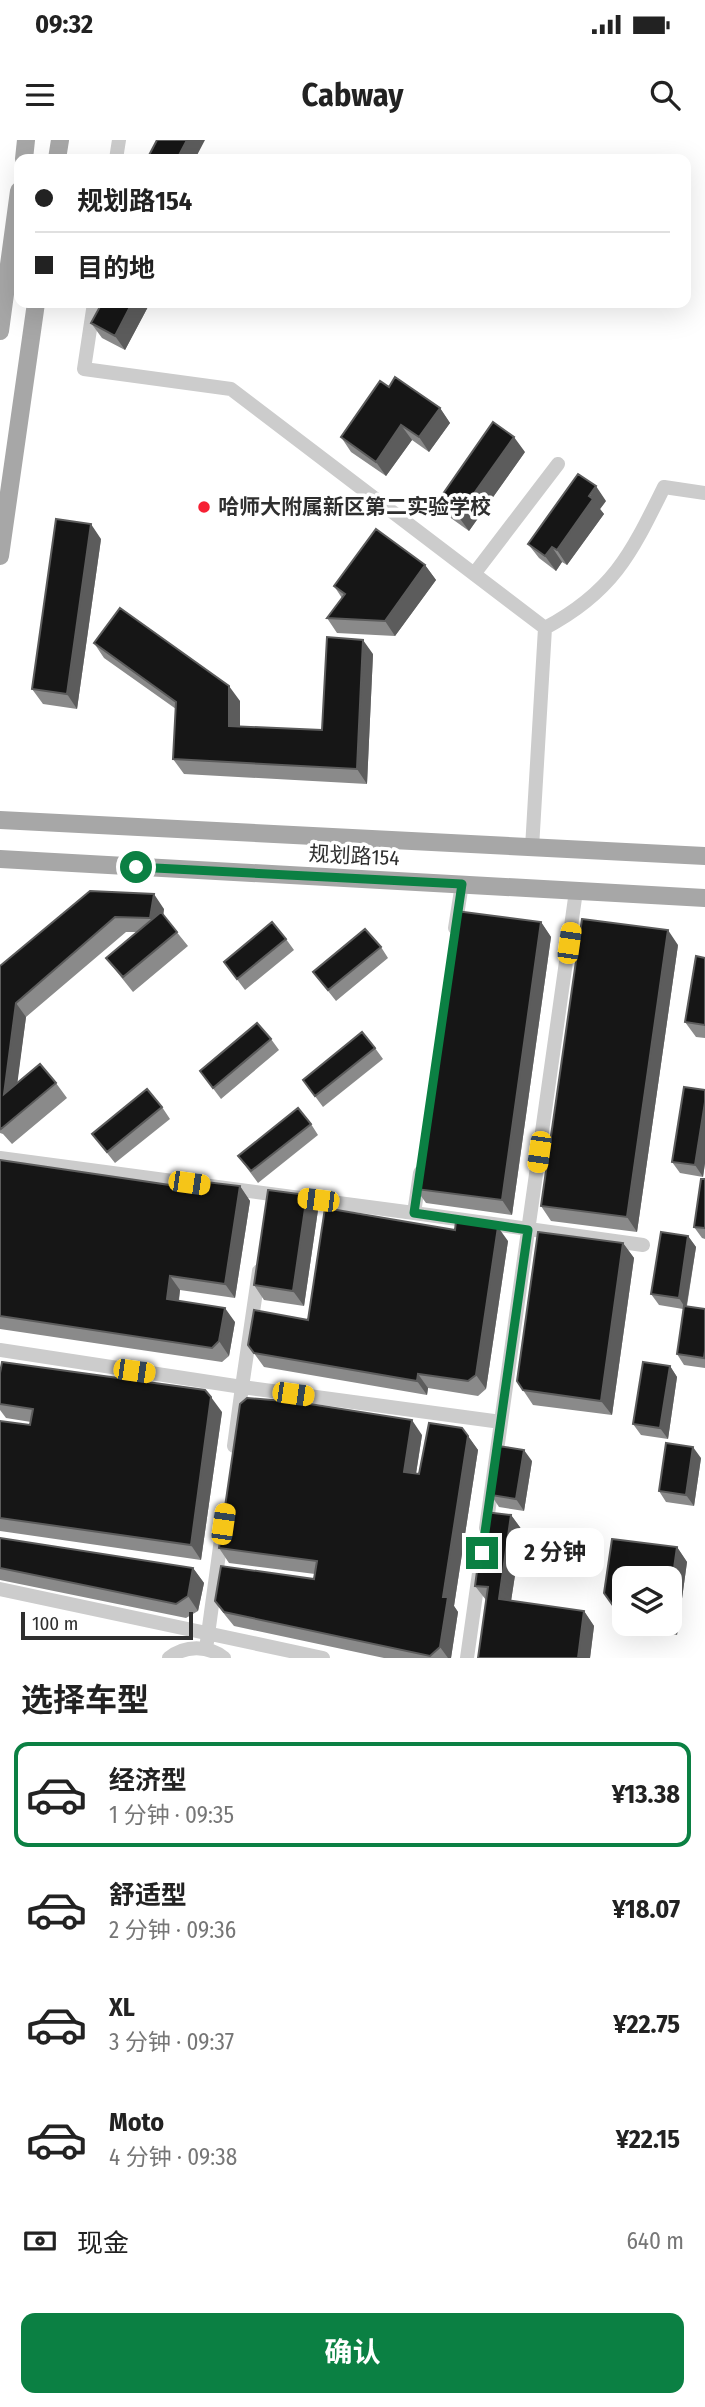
<!DOCTYPE html>
<html lang="zh">
<meta charset="utf-8">
<style>
:root{--surface:#fff;--page:#f2f2f2;--text:#222;--muted:#767676;--line:#e0e0e0;--accent:#0b8043}
body{margin:0;font-family:"Fira Sans Condensed","Noto Sans SC",sans-serif;background:var(--page);color:var(--text);height:100vh;display:flex;flex-direction:column;font-size:26px;white-space:nowrap}
*{box-sizing:border-box;margin:0}
p{font-size:23px;color:var(--muted)}
.icon{flex:none;width:38px;height:38px;fill:none;stroke:currentColor;stroke-width:2;stroke-linecap:round;stroke-linejoin:round}
.map{position:relative;height:1518px;overflow:hidden}
.details{display:flex;flex-direction:column;background:var(--surface);flex:1}
.details>*{flex:none}
.hud{position:absolute;left:14px;top:14px;width:677px;height:154px;border-radius:14px;box-shadow:0 7px 28px #0002;display:grid;align-content:center;height:154px;padding:0 21px;background:var(--surface)}
.fabs{position:absolute;left:612px;top:1426px;display:grid;gap:14px}
.fabs a{display:grid;place-items:center;width:70px;height:70px;border-radius:14px;background:var(--surface);box-shadow:0 7px 28px #0002;font-size:35px}
.scale{position:absolute;left:21px;bottom:18px;width:172px;box-sizing:border-box;padding-left:7px;border:4px solid #2f2f2f;border-top:0;font-size:19px;line-height:24px;white-space:nowrap;color:#2f2f2f;-webkit-text-stroke:5px #fff;paint-order:stroke}
.end{position:absolute;width:32px;height:32px;margin:-16px;border:9px solid #0b8043;background:#fff;box-shadow:0 0 0 4px #fff}
.from{border-radius:50%}
.bubble{position:absolute;height:49px;border-radius:14px;background:var(--surface);box-shadow:0 7px 28px #0002;font-size:23px;font-weight:700;line-height:49px;text-align:center}
.car{position:absolute;width:21px;height:42px;margin:-21px -10px;border-radius:9px;box-shadow:0 0 5px 2px #0007;background:linear-gradient(#f5c518 24%,#345 0 40%,#f5c518 0 76%,#345 0 86%,#f5c518 0)}
.hud b{display:flex;align-items:center;gap:24px;height:66px;font-size:26px}
.hud b+b{border-top:2px solid var(--line)}
.hud i{width:18px;height:18px;background:var(--text)}
ul{padding:0;list-style:none}
li{display:flex;align-items:center;gap:21px;height:105px;margin:0 14px 10px;padding:0 7px;border:4px solid transparent;border-radius:14px}
li div{flex:1}
li b{display:block;font-size:26px}
li em{font-style:normal;font-weight:700}
li.on{border-color:var(--accent)}
li>.icon{width:63px;height:63px;stroke-width:1.5}
h2{padding:0 21px;font-size:32px;line-height:84px}
.pay{display:flex;align-items:center;gap:18px;height:77px;padding:0 21px;font-size:26px}
.pay p{margin-inline-start:auto}
.button{display:flex;gap:14px;margin-top:auto;padding:14px 21px}
.button a{flex:1;height:80px;border-radius:14px;background:var(--accent);color:#fff;font-size:28px;font-weight:700;line-height:80px;text-align:center}
.status{display:flex;justify-content:space-between;align-items:center;height:49px;padding:0 35px;background:var(--surface);direction:ltr}
.status svg{height:19px;fill:currentColor}
header{display:flex;justify-content:space-between;align-items:center;height:91px;padding:0 21px;background:var(--surface);font-size:32px;font-weight:700}
.map>svg:first-child{display:block}
.lines{fill:none;stroke-linecap:round;stroke-linejoin:round}
.minor{stroke:#ccc;stroke-width:14}
.major{stroke:#a7a7a7;stroke-width:18}
.wall{fill:#8a8a8a}
.shaded-wall{fill:#5c5c5c}
.building{fill:#161616;stroke:#5c5c5c;stroke-width:2}
.route{stroke:#0b8043;stroke-width:9}
.poi-dot{fill:#f62033;stroke:#fff;stroke-width:2.5}
.labels{text-anchor:middle;stroke-width:7;stroke-linejoin:round;paint-order:stroke}
.poi-label{font-size:21px;font-weight:bold;fill:#2f2f2f;stroke:#fff;text-anchor:start}
.street-label{font-size:21px;fill:#2f2f2f;stroke:#fff}
</style>
<div class="status"><b>09:32</b><svg viewBox="0 0 49 12"><path d="M0 12V9h3v3zM5 12V6h3v6zM10 12V3h3v9zM15 12V0h3v12zM26 1h20v11H26zM47 4h2v5h-2z"/></svg></div>
<header><svg class="icon" aria-label="menu" viewBox="0 0 24 24"><path d="M4 6h16M4 12h16M4 18h16"/></svg>Cabway<svg class="icon" aria-label="search" viewBox="0 0 24 24"><circle cx="10" cy="10" r="6"/><path d="M15 15l6 6"/></svg></header>
<div class="map">
<svg width="705" height="1518" viewBox="0 0 705 1518">
<rect width="100%" height="100%" fill="#fff"/>
<g class="lines">
<!-- minor -->
<path class="minor" d="M 116,19 L 119,0
M 94,163 L 84,229 L 231,249 L 545,488 L 532,708
M 474,434 L 558,324
M 545,488 C 613,452 631,414 664,347 L 705,353
M 455,788 L 462,744
M 0,1018 L 414,1073
M 420,1033 L 414,1073 L 643,1105
M 0,1210 L 242,1247 L 259,1131
M 234,1306 L 242,1247 L 501,1282 L 576,751
M 486,1388 L 501,1282
M 0,1449 L 323,1518
M 206,1509 L 222,1392
M 169,1518 C 185,1505 208,1505 224,1518
M 467,1518 L 479,1433"/>
<!-- major -->
<path class="major" d="M 24,19 L 26,0
M 57,19 L 60,0
M 0,191 L 19,51
M 0,416 L 36,163
M 0,680 L 705,716
M 0,719 L 705,758"/>
</g>
<!-- wall -->
<path class="wall" d="M 102,163 L 150,163 L 125,210 L 102,198 L 91,183 Z
M 389,247 L 440,268 L 450,283 L 429,312 L 412,300 L 386,336 L 351,312 L 341,297 Z
M 525,312 L 469,391 L 448,376 L 438,361 Z
M 606,361 L 600,369 L 604,374 L 567,425 L 562,422 L 556,431 L 539,418 L 528,404 Z
M 101,399 L 77,569 L 43,564 L 32,549 Z
M 425,425 L 436,440 L 395,496 L 337,493 L 327,478 L 342,458 L 334,446 Z
M 94,503 L 240,561 L 240,586 L 322,590 L 373,514 L 367,644 L 184,634 L 173,619 L 176,569 L 104,518 Z
M 90,751 L 164,769 L 163,775 L 188,806 L 133,852 L 117,832 L 106,818 L 137,792 L 126,792 L 26,877 L 17,942 L 56,943 L 67,958 L 12,1004 L 3,994 L 0,993 L 0,826 Z
M 541,782 L 551,797 L 512,1075 L 426,1063 L 416,1049 Z
M 286,799 L 294,810 L 245,850 L 224,822 Z
M 678,805 L 637,1092 L 551,1081 L 541,1066 Z
M 381,807 L 388,818 L 336,861 L 313,832 Z
M 705,818 L 705,898 L 696,897 L 685,882 Z
M 271,899 L 279,910 L 221,959 L 200,931 Z
M 375,908 L 383,919 L 323,967 L 303,940 Z
M 705,950 L 705,1023 L 703,1037 L 680,1033 L 672,1022 Z
M 162,967 L 170,979 L 115,1023 L 92,994 Z
M 311,984 L 318,995 L 258,1043 L 238,1016 Z
M 0,1020 L 197,1049 L 240,1046 L 250,1061 L 235,1158 L 180,1150 L 179,1161 L 235,1182 L 229,1216 L 222,1222 L 0,1189 Z
M 705,1039 L 705,1099 L 702,1098 L 694,1087 Z
M 318,1070 L 304,1166 L 264,1160 L 254,1145 Z
M 688,1096 L 696,1107 L 687,1166 L 705,1169 L 705,1228 L 684,1225 L 677,1214 L 683,1169 L 659,1165 L 651,1154 Z
M 508,1101 L 486,1249 L 478,1256 L 428,1248 L 427,1255 L 264,1227 L 248,1205 L 308,1180 Z
M 623,1103 L 634,1118 L 612,1275 L 533,1265 L 517,1241 Z
M 670,1226 L 677,1237 L 668,1299 L 641,1295 L 633,1284 Z
M 0,1233 L 222,1272 L 201,1420 L 0,1391 L 0,1281 L 30,1285 L 31,1282 L 6,1278 L 0,1270 Z
M 422,1295 L 416,1334 L 419,1334 L 468,1296 L 478,1310 L 454,1466 L 458,1472 L 451,1518 L 384,1518 L 234,1486 L 225,1475 L 215,1461 L 314,1439 L 315,1434 L 229,1423 L 219,1408 Z
M 701,1318 L 694,1366 L 666,1362 L 659,1351 Z
M 532,1321 L 524,1371 L 499,1367 L 491,1355 Z
M 511,1375 L 522,1390 L 511,1461 L 584,1471 L 594,1486 L 590,1518 L 478,1518 L 486,1460 L 475,1446 Z
M 0,1398 L 193,1428 L 204,1443 L 198,1471 L 186,1478 L 0,1440 Z
M 612,1399 L 677,1407 L 687,1422 L 677,1495 L 629,1488 L 626,1484 L 670,1484 L 670,1438 L 625,1438 L 625,1482 L 604,1453 Z"/>
<!-- shaded-wall -->
<path class="shaded-wall" d="M 187,0 L 205,0 L 195,19 L 177,19 Z
M 132,163 L 150,163 L 125,210 L 115,196 Z
M 440,268 L 450,283 L 429,312 L 419,297 Z
M 401,285 L 412,300 L 386,336 L 376,322 Z
M 514,297 L 525,312 L 469,391 L 458,376 Z
M 596,346 L 606,361 L 600,369 L 604,374 L 567,425 L 557,410 Z
M 91,384 L 101,399 L 77,569 L 67,554 Z
M 552,407 L 562,422 L 556,431 L 545,416 Z
M 425,425 L 436,440 L 395,496 L 385,481 Z
M 363,500 L 373,514 L 367,644 L 357,629 Z
M 229,546 L 240,561 L 240,601 L 229,586 Z
M 154,754 L 164,769 L 161,792 L 150,778 Z
M 541,782 L 551,797 L 512,1075 L 502,1060 Z
M 668,790 L 678,805 L 637,1092 L 627,1077 Z
M 16,863 L 26,877 L 14,969 L 4,954 Z
M 705,962 L 705,1023 L 703,1037 L 695,1025 Z
M 240,1046 L 250,1061 L 235,1158 L 225,1144 Z
M 307,1055 L 318,1070 L 304,1166 L 293,1151 Z
M 498,1087 L 508,1101 L 486,1249 L 476,1235 Z
M 688,1096 L 696,1107 L 686,1169 L 679,1158 Z
M 623,1103 L 634,1118 L 612,1275 L 601,1261 Z
M 170,1136 L 180,1150 L 177,1173 L 167,1159 Z
M 225,1168 L 235,1182 L 229,1216 L 219,1201 Z
M 670,1226 L 677,1237 L 668,1299 L 660,1288 Z
M 418,1234 L 428,1248 L 427,1255 L 417,1241 Z
M 211,1257 L 222,1272 L 201,1420 L 191,1405 Z
M 412,1280 L 422,1295 L 414,1346 L 404,1332 Z
M 468,1296 L 478,1310 L 454,1466 L 458,1472 L 451,1518 L 448,1518 L 440,1507 L 443,1457 Z
M 693,1307 L 701,1318 L 694,1366 L 686,1355 Z
M 524,1310 L 532,1321 L 524,1371 L 516,1359 Z
M 511,1375 L 522,1390 L 509,1474 L 499,1459 Z
M 677,1407 L 687,1422 L 677,1495 L 670,1484 L 670,1457 Z
M 193,1428 L 204,1443 L 198,1471 L 188,1456 Z
M 584,1471 L 594,1486 L 590,1518 L 578,1518 Z"/>
<!-- building -->
<path class="building" d="M 157,0 L 187,0 L 177,19 L 147,19 Z
M 102,163 L 132,163 L 115,196 L 91,183 Z
M 395,237 L 440,268 L 419,297 L 401,285 L 376,322 L 341,297 L 380,241 L 389,247 Z
M 493,282 L 514,297 L 458,376 L 438,361 Z
M 578,334 L 596,346 L 589,356 L 593,359 L 557,410 L 552,407 L 545,416 L 528,404 Z
M 56,379 L 91,384 L 67,554 L 32,549 Z
M 376,389 L 425,425 L 385,481 L 327,478 L 345,454 L 334,446 Z
M 120,468 L 229,546 L 229,586 L 322,590 L 327,497 L 363,500 L 357,629 L 173,619 L 176,562 L 94,503 Z
M 90,751 L 154,754 L 150,778 L 115,777 L 16,863 L 4,954 L 40,924 L 56,943 L 1,989 L 0,987 L 0,826 Z
M 456,771 L 541,782 L 502,1060 L 416,1049 Z
M 161,772 L 177,792 L 123,837 L 106,818 Z
M 582,779 L 668,790 L 627,1077 L 541,1066 Z
M 272,782 L 286,799 L 237,839 L 224,822 Z
M 365,789 L 381,807 L 328,850 L 313,832 Z
M 696,816 L 705,818 L 705,885 L 685,882 Z
M 257,883 L 271,899 L 213,948 L 200,931 Z
M 362,892 L 375,908 L 315,956 L 303,940 Z
M 684,947 L 705,950 L 705,962 L 695,1025 L 672,1022 Z
M 147,949 L 162,967 L 107,1012 L 92,994 Z
M 298,968 L 311,984 L 251,1031 L 238,1016 Z
M 0,1020 L 197,1049 L 198,1041 L 240,1046 L 225,1144 L 170,1136 L 167,1159 L 225,1168 L 219,1201 L 212,1208 L 0,1176 Z
M 701,1039 L 705,1039 L 705,1088 L 694,1087 Z
M 268,1050 L 307,1055 L 293,1151 L 254,1145 Z
M 325,1068 L 455,1090 L 456,1081 L 498,1087 L 476,1235 L 468,1241 L 418,1234 L 417,1241 L 254,1213 L 248,1205 L 254,1170 L 308,1180 Z
M 538,1092 L 623,1103 L 601,1261 L 523,1250 L 517,1241 Z
M 661,1092 L 688,1096 L 679,1158 L 651,1154 Z
M 684,1166 L 705,1169 L 705,1211 L 704,1218 L 677,1214 Z
M 2,1222 L 205,1250 L 211,1257 L 191,1405 L 0,1378 L 0,1281 L 30,1285 L 33,1269 L 0,1264 L 0,1233 Z
M 643,1222 L 670,1226 L 660,1288 L 633,1284 Z
M 247,1258 L 297,1262 L 412,1280 L 404,1332 L 419,1334 L 429,1283 L 462,1288 L 468,1296 L 443,1457 L 448,1457 L 440,1507 L 430,1516 L 224,1472 L 215,1461 L 221,1426 L 314,1439 L 317,1421 L 219,1408 L 240,1264 Z
M 666,1303 L 693,1307 L 686,1355 L 659,1351 Z
M 498,1306 L 524,1310 L 516,1359 L 491,1355 Z
M 485,1372 L 511,1375 L 499,1459 L 584,1471 L 578,1518 L 478,1518 L 488,1447 L 475,1446 Z
M 0,1398 L 193,1428 L 188,1456 L 176,1464 L 0,1428 Z
M 612,1399 L 677,1407 L 670,1457 L 670,1438 L 625,1438 L 625,1474 L 619,1474 L 604,1453 Z"/>
<g class="lines">
<!-- route -->
<path class="route" d="M 136,727 L 462,744 L 414,1073 L 528,1090 L 482,1413"/>
</g>
<!-- markers -->
<circle class="poi-dot" cx="204" cy="367" r="7"/>
<g class="labels">
<!-- poi labels -->
<g class="poi-label">
<text x="218" y="374">哈师大附属新区第二实验学校</text>
</g>
<!-- street labels -->
<g class="street-label">
<text transform="translate(354 716) rotate(3)" y="7">规划路154</text>
</g>
</g>
</svg>
<div class="fabs">
<a><svg class="icon" aria-label="layers" viewBox="0 0 24 24"><path d="M12 4l9 5-9 5-9-5zM3 14l9 5 9-5"/></svg></a>
</div>
<div class="scale">100 m</div>
<i class="end from" style="left:136px;top:727px"></i>
<i class="end" style="left:482px;top:1413px"></i>
<div class="bubble" style="left:506px;top:1388px;width:98px">2 分钟</div>
<i class="car" style="left:569px;top:803px;rotate:8deg"></i>
<i class="car" style="left:539px;top:1012px;rotate:188deg"></i>
<i class="car" style="left:189px;top:1043px;rotate:98deg"></i>
<i class="car" style="left:318px;top:1060px;rotate:277deg"></i>
<i class="car" style="left:134px;top:1231px;rotate:98deg"></i>
<i class="car" style="left:293px;top:1254px;rotate:98deg"></i>
<i class="car" style="left:223px;top:1384px;rotate:8deg"></i>
<div class="hud">
<b><i class="from"></i>规划路154</b>
<b><i></i>目的地</b>
</div>
</div>
<section class="details">
<h2>选择车型</h2>
<ul>
<li class="on"><svg class="icon" aria-label="car" viewBox="0 0 24 24"><path d="M5 17H2v-5l4-1 3-4h7l3 4 3 1v5h-3M9 17h6M6 11h13"/><circle cx="7" cy="17" r="2"/><circle cx="17" cy="17" r="2"/></svg><div><b>经济型</b><p>1 分钟 · 09:35</p></div><em>¥13.38</em></li>
<li><svg class="icon" aria-label="car" viewBox="0 0 24 24"><path d="M5 17H2v-5l4-1 3-4h7l3 4 3 1v5h-3M9 17h6M6 11h13"/><circle cx="7" cy="17" r="2"/><circle cx="17" cy="17" r="2"/></svg><div><b>舒适型</b><p>2 分钟 · 09:36</p></div><em>¥18.07</em></li>
<li><svg class="icon" aria-label="car" viewBox="0 0 24 24"><path d="M5 17H2v-5l4-1 3-4h7l3 4 3 1v5h-3M9 17h6M6 11h13"/><circle cx="7" cy="17" r="2"/><circle cx="17" cy="17" r="2"/></svg><div><b>XL</b><p>3 分钟 · 09:37</p></div><em>¥22.75</em></li>
<li><svg class="icon" aria-label="car" viewBox="0 0 24 24"><path d="M5 17H2v-5l4-1 3-4h7l3 4 3 1v5h-3M9 17h6M6 11h13"/><circle cx="7" cy="17" r="2"/><circle cx="17" cy="17" r="2"/></svg><div><b>Moto</b><p>4 分钟 · 09:38</p></div><em>¥22.15</em></li>
</ul>
<div class="pay"><svg class="icon" aria-label="cash" viewBox="0 0 24 24"><path d="M3 7h18v10H3z"/><circle cx="12" cy="12" r="2"/></svg>现金<p>640 m</p></div>
<div class="button"><a>确认</a></div>
</section>
